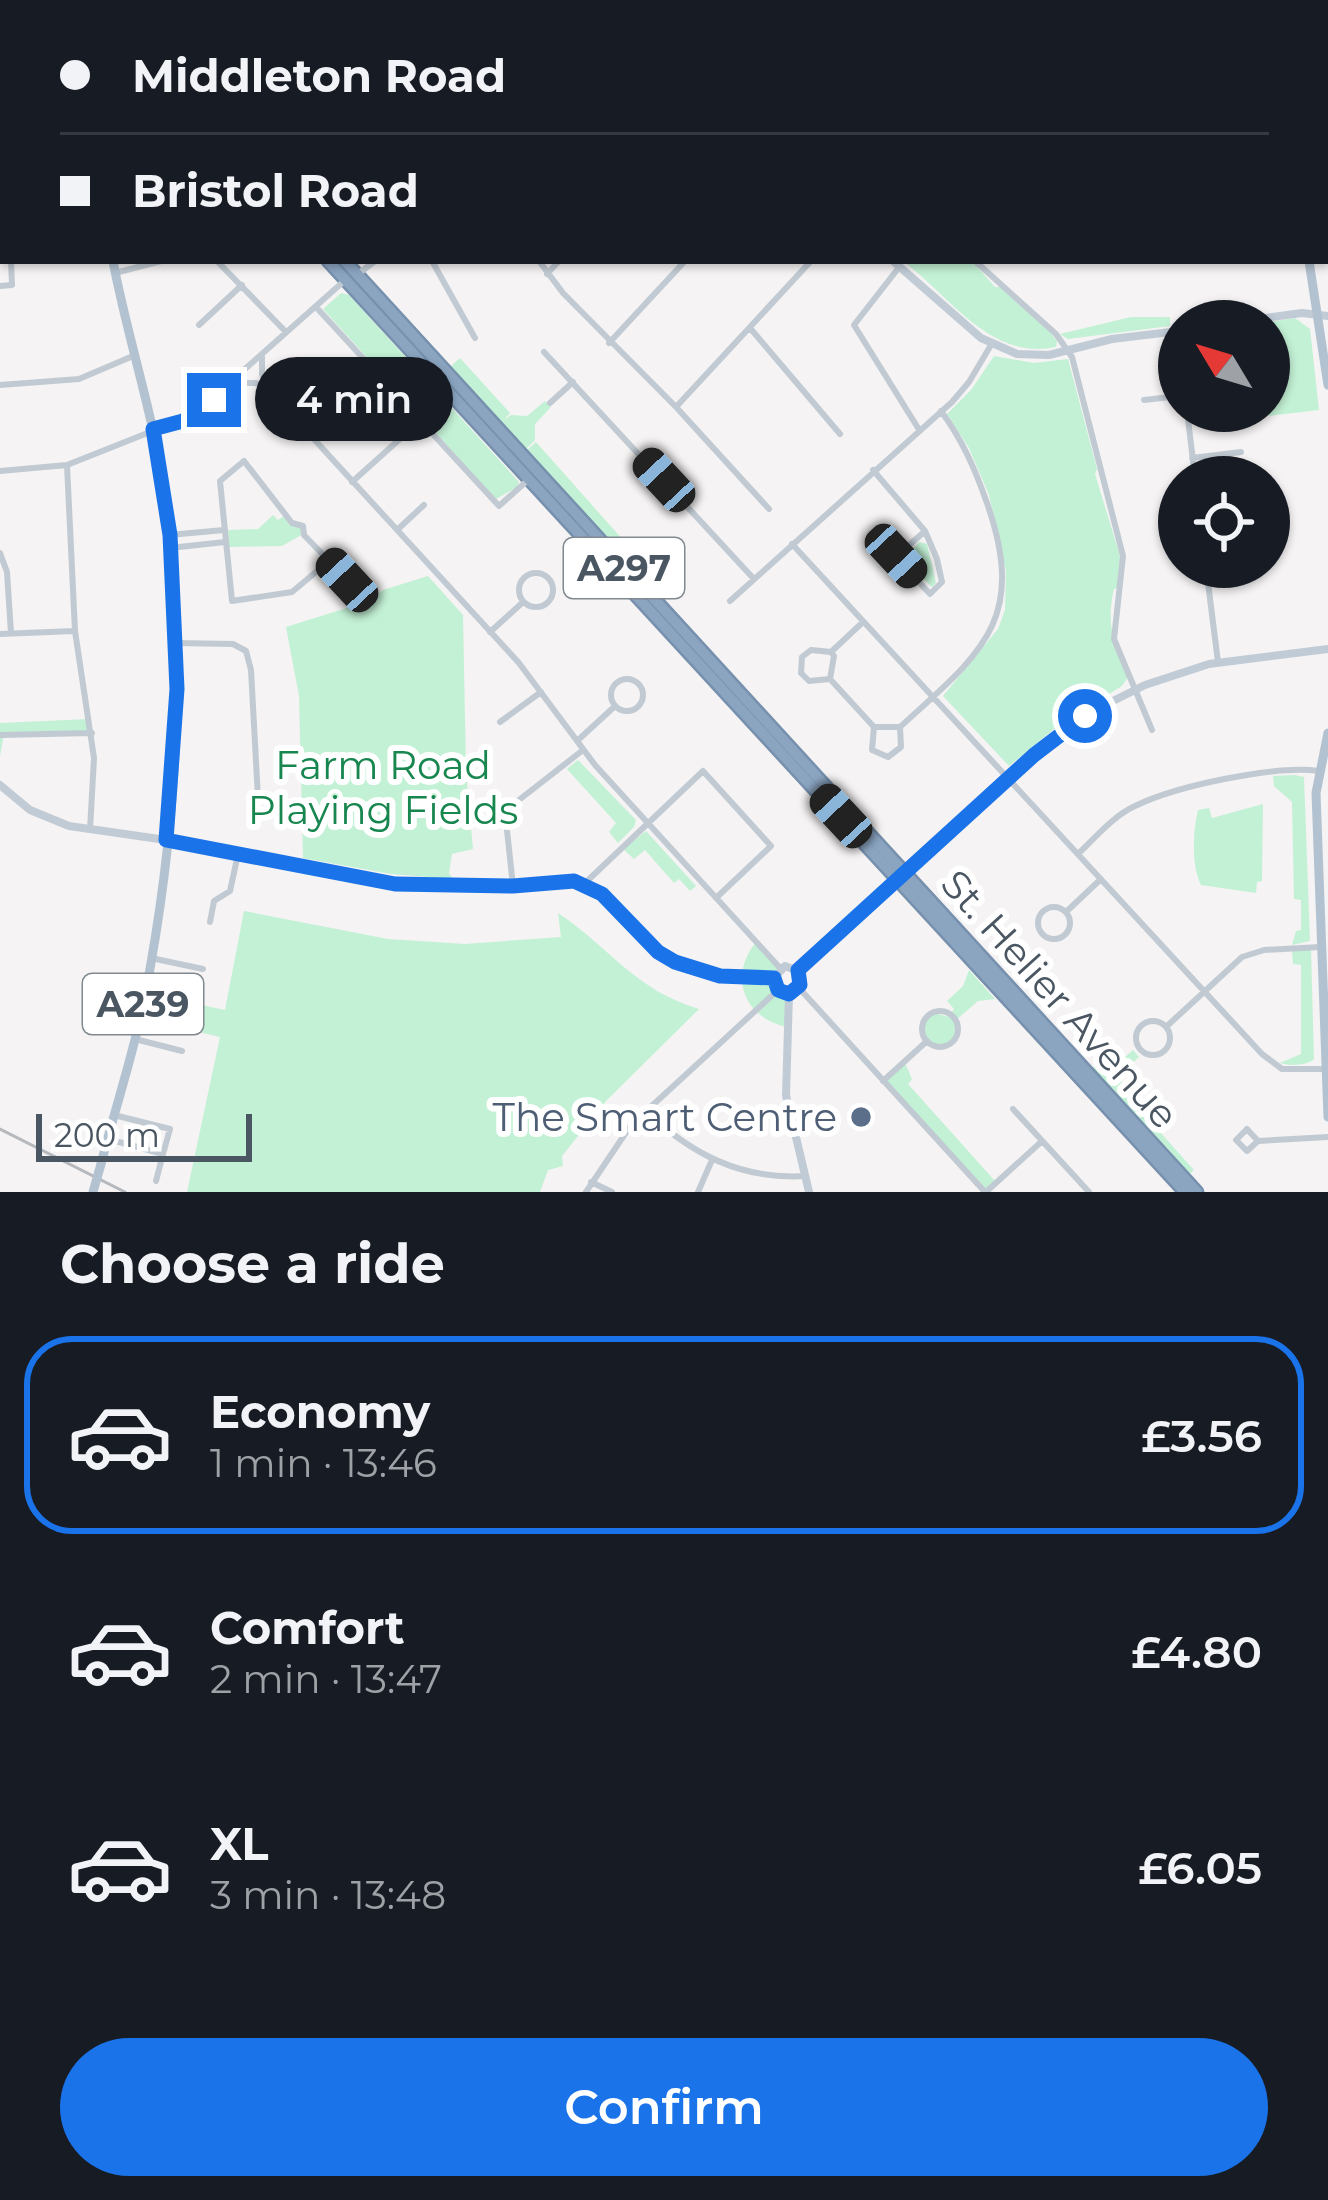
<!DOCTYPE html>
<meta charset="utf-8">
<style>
:root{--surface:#171b24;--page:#242831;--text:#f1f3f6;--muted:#9ea1a6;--line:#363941;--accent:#1a73e8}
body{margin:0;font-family:Montserrat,sans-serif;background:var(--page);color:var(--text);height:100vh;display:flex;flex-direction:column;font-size:45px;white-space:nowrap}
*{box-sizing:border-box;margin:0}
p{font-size:39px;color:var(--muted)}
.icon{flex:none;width:66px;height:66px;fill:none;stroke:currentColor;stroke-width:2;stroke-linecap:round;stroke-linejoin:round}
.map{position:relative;height:1192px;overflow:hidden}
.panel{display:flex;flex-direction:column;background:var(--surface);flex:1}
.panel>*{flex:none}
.top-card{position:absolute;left:0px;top:0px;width:1329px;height:264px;box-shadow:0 3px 9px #0004;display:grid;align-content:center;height:264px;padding:0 60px;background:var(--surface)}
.needle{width:78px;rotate:308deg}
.fabs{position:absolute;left:1158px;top:300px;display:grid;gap:24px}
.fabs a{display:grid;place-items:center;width:132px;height:132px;border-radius:50%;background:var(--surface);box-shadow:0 3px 9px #0004;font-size:60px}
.scale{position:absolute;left:36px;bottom:30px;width:216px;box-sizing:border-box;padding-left:12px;border:6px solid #4a5661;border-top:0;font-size:33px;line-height:42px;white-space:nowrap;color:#4a5661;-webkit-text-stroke:9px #fff;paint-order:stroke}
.end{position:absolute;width:54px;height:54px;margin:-27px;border:15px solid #1a73e8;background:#fff;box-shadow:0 0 0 6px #fff}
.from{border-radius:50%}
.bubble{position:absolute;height:84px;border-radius:42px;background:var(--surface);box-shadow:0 3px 9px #0004;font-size:39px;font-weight:600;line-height:84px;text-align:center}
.car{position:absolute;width:36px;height:72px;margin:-36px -18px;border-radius:15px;box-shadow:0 0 9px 3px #0007;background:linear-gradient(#222 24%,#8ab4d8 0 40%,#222 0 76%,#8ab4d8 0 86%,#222 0)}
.top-card b{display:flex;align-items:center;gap:42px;height:114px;font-size:45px}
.top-card b+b{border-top:3px solid var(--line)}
.top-card i{width:30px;height:30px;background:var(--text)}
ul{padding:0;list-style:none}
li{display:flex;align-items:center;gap:36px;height:198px;margin:0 24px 18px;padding:0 36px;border:6px solid transparent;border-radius:48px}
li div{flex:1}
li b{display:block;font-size:45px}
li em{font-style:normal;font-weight:600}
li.current{border-color:var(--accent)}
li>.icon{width:108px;height:108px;stroke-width:1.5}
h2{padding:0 60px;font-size:54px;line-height:144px}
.action{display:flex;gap:24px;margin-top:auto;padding:24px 60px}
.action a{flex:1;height:138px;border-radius:72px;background:var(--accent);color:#fff;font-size:48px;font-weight:600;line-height:138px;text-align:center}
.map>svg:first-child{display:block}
.green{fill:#c3f1d5}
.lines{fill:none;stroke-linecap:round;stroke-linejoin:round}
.river{stroke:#90daee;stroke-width:14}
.highway-casing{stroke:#7690ad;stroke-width:15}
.street{stroke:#c1cad2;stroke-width:6}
.secondary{stroke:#c1cbd6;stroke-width:8}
.primary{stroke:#b3c2d1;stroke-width:9}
.highway{stroke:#8ba5c1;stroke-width:10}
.rail{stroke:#b5b8bd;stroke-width:3}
.primary-bridge{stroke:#b3c2d1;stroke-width:9}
.route{stroke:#1a73e8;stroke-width:15}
.service-dot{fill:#5c6f8a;stroke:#fff;stroke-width:4.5}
.labels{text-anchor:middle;stroke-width:12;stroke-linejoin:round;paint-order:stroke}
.shield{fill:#fff;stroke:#808990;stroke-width:3}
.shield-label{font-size:36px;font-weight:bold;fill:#4a5661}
.park-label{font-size:39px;fill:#17864f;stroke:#fff}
.street-label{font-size:39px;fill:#4a5661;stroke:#fff}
.service-label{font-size:39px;fill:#4e5e75;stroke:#fff;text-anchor:end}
</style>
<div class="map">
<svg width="1328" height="1192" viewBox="0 0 1328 1192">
<rect width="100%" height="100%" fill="#f5f3f3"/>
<!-- green -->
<path class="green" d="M 903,261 L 972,261 L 995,287 L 1000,287 L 1050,332 L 1057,341 L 1056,347 C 990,361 950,296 903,261 Z
M 341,293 L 349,295 L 519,482 L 517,487 L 496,499 L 323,309 Z
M 1131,317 L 1170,317 L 1170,326 L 1068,339 L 1060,334 Z
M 1295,318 L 1310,329 L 1319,410 L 1268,416 L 1269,322 Z
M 994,356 L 1034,363 L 1068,359 L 1097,469 L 1095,474 L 1120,556 L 1119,588 L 1114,589 C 1106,622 1113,646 1128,677 L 1122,686 L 1060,724 L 1009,766 L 943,696 L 998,629 L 1005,610 L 1006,571 L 989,495 L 969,448 L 947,414 L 971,390 Z
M 460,358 L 510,413 L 504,420 L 511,415 L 527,416 L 545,401 L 551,407 L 535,424 L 535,440 L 525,450 L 450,367 Z
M 536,442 L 648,568 L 640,577 L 526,451 Z
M 273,515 L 278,520 L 284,516 L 300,526 L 303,534 L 282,546 L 229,547 L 228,530 L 258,529 Z
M 919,542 L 927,544 L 936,583 L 932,587 L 904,560 Z
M 428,576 L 463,615 L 466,770 L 473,849 L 452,854 L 449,873 L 453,879 L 391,874 L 303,858 L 299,696 L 286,627 L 369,601 L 383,590 Z
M 89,719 L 91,732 L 4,734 L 0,756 L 0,723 Z
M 578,760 L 636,820 L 634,827 L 618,843 L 609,832 L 616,823 L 567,769 Z
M 1294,775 L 1304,777 L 1310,941 L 1292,945 L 1296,931 L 1301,930 L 1301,900 L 1294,899 L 1292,802 L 1274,786 L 1273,776 Z
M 1263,804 L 1262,881 L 1257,882 L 1256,893 L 1201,885 C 1191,865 1193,831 1198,810 L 1209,808 L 1212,818 Z
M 646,831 L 696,886 L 690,891 L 679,879 L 674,883 L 645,850 L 634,859 L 623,849 Z
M 244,911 L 388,939 L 465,944 L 561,937 L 558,913 C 612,949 633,989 699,1009 L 606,1101 L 562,1156 L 563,1166 L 548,1170 L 540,1192 L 187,1192 L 220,1037 L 149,1020 L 154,995 L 225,1010 Z
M 756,942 L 778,967 L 771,983 L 777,994 L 788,998 L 786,1027 C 744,1017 728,977 756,942 Z
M 1292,950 L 1311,950 L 1314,1059 C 1306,1066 1290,1066 1280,1063 L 1301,1054 L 1301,965 L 1293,964 Z
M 969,970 L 995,999 L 978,1001 L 956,1020 L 955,1037 L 947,1045 L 931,1044 L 925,1037 L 925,1021 L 933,1013 L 954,1018 L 951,1013 L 954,1009 L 947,1001 L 963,986 Z
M 1133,1050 L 1139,1057 L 1122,1072 L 1122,1089 L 1117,1095 L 1123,1091 L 1194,1170 L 1185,1178 L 1092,1069 L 1098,1064 L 1116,1065 Z
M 905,1063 L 912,1079 L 908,1084 L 995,1181 L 986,1189 L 884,1080 Z"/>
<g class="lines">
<!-- river -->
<path class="river" d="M 82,0 L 83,3
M 220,3 L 225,0"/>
<!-- highway casing -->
<g class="highway-casing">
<path id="highway" d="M 0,94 L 3,95
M 328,261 L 1185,1192
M 345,261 L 1197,1192"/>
</g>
<!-- street -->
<path class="street" d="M 634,0 L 636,3
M 702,0 L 704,3
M 823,0 L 826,3
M 958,0 L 960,3
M 1094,3 L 1103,0
M 1326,25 L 1328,24
M 0,201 L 3,201
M 217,261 L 286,332
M 432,261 L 475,338
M 539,261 L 563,293 L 676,407 L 769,509
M 975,261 L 1056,334 L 1072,357 L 1123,556 L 1114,639 L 1152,730
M 900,266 L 854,325 L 918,428
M 115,273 L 161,261
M 358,274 L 375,261
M 547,274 L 559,261
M 0,286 L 12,285 L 11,261
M 316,307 L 499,506 L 528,480
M 199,325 L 242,285
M 750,328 L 840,434
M 609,343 L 685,261
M 544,352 L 754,579
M 262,356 L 262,374 L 267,387
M 233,383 L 256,383 L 269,390 L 519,663 L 595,765 L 781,969
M 0,385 L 79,379 L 133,356
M 1144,400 L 1179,396
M 550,403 L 573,382
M 676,407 L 811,261
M 1187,411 L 1195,477
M 302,426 L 329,401
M 1192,458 L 1241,452
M 244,461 L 292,523 L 303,526 L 304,535 L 329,561 L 292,592 L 232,601 L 220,481 Z
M 67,465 L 75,631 L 94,758 L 90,830
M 873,470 L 925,531
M 0,471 L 67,465 L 193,415 L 343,282
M 352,482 L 421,420
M 397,530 L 424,505
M 925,531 L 937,559 L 942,582 L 930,594 L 896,557 Z
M 169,535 L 224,530
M 792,544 L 1262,1054 L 1282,1069 L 1324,1069
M 170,548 L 225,542
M 0,553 L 7,572 L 11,633
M 329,561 L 365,600
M 1206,567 L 1218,662
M519 590a17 17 0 1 1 34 0a17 17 0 1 1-34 0Z
M 730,601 L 952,402 L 969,382 L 991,345
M 490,632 L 522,603
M 0,634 L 74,631
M 175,643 L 233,644 L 246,651 L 251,670 L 258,798
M 831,652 L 863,622
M 830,679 L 809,681 L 801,673 L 802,657 L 811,650 L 831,652
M 830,679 L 874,727
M 830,679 L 834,656 L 831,652
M611 695a16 16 0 1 1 32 0a16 16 0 1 1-32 0Z
M 500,722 L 541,692
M 874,727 L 900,727 C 981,653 1028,621 987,503 C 975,469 963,441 941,411
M 874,727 L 872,750 L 888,757 L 901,747 L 900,728
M 0,735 L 92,733
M 577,741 L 614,707
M 1078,854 C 1095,838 1113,816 1135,806 C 1176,786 1274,765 1319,771
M 584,884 L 703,771 L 771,846 L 716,898
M 513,886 L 506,821 L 510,807 L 583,750
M1038 923a16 16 0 1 1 32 0a16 16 0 1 1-32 0Z
M 1067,911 L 1101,879
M 210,922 L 214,901 L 230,891 L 238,854
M 151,958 L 203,969
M 799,988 L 985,1192
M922 1029a18 18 0 1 1 36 0a18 18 0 1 1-36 0Z
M1136 1038a17 17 0 1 1 34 0a17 17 0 1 1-34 0Z
M 1167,1026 L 1242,957 L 1264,950 L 1320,947
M 135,1039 L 182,1051
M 883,1081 L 927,1041
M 1013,1109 L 1089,1192
M 646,1111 C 691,1154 741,1180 805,1176
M 108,1139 L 163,1154 L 170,1129 L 114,1115
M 1258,1141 L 1247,1129 L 1236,1140 L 1247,1151 L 1258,1141 L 1328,1137
M 156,1181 L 163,1154
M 591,1182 L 612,1192
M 586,1192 L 631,1125 L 778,990
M 698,1192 L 712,1160
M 986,1192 L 1041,1142"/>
<!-- secondary -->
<path class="secondary" d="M 517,3 L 531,0
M 893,261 L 981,338 L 1017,354 L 1049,355 L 1112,339 L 1179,331
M 1242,321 L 1302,313 L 1328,316
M 0,785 L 30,810 L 69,826 L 180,842 L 395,884 L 465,887 L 574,881 L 602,894 L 658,952 L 675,962 L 720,976 L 774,978
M 798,971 L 1034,755 L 1095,710 L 1145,685 L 1209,664 L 1328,649
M 774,978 L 785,966 L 798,971
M 774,978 L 778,990 L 789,994
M 789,994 L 786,1095 L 809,1192
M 789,994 L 800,985 L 798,971"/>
<!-- primary -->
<path class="primary" d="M 1238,0 L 1238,3
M 255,3 L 257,0
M 1309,261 L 1328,385
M 1328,733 L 1316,793 L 1328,1117
M 101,1164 C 115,1108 134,1053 145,996 C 177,829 188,653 163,485 C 152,409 127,336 113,261"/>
<!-- highway -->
<use href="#highway" class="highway"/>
<!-- rail -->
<path class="rail" d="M 0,1129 L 125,1192"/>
<!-- primary-bridge -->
<path class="primary-bridge" d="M 93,1192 L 101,1164"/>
</g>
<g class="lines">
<!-- route -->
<path class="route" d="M 214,400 L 183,421 L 153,429 L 170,535 L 177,689 L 166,840 L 395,884 L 513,886 L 574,881 L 602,894 L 658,952 L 675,962 L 720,976 L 774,978 L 778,990 L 789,994 L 800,985 L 798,970 L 1034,755 L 1085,716"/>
</g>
<!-- markers -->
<circle class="service-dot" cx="861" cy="1117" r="12"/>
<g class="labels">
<!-- shield labels -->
<g class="shield">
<rect x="564" y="538" width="120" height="60" rx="9"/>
<rect x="83" y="974" width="120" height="60" rx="9"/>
</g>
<g class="shield-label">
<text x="624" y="581">A297</text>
<text x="143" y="1017">A239</text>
</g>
<!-- park labels -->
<g class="park-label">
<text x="383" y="779">Farm Road<tspan x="383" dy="45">Playing Fields</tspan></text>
</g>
<!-- street labels -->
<g class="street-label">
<text transform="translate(1060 999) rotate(48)" y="14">St. Helier Avenue</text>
</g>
<!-- service labels -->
<g class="service-label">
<text x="837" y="1131">The Smart Centre</text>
</g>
</g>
</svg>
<div class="fabs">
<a><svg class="needle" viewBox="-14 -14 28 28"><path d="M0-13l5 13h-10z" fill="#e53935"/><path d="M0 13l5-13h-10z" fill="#9ea1a6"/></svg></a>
<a><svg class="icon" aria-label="locate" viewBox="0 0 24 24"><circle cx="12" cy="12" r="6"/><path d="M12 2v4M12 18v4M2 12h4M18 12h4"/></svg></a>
</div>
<div class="scale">200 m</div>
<i class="end from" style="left:1085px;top:716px"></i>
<i class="end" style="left:214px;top:400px"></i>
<div class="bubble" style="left:255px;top:357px;width:198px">4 min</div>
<i class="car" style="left:664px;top:480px;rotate:317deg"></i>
<i class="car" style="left:896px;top:556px;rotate:137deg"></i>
<i class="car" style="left:347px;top:580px;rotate:317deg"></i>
<i class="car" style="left:841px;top:816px;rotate:317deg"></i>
<div class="top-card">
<b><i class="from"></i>Middleton Road</b>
<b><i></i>Bristol Road</b>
</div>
</div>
<section class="panel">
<h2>Choose a ride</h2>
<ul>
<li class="current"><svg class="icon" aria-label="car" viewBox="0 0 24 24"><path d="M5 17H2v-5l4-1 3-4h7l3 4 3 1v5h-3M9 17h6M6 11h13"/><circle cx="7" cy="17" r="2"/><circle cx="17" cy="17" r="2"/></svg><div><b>Economy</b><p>1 min · 13:46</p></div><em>£3.56</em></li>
<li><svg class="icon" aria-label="car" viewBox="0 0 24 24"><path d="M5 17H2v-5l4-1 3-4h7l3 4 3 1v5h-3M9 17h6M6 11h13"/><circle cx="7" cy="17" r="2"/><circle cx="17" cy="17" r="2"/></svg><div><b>Comfort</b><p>2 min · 13:47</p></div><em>£4.80</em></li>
<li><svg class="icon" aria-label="car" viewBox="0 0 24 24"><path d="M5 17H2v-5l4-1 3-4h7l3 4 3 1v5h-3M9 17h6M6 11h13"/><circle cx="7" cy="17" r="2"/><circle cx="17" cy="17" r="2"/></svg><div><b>XL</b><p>3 min · 13:48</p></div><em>£6.05</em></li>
</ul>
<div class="action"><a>Confirm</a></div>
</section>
